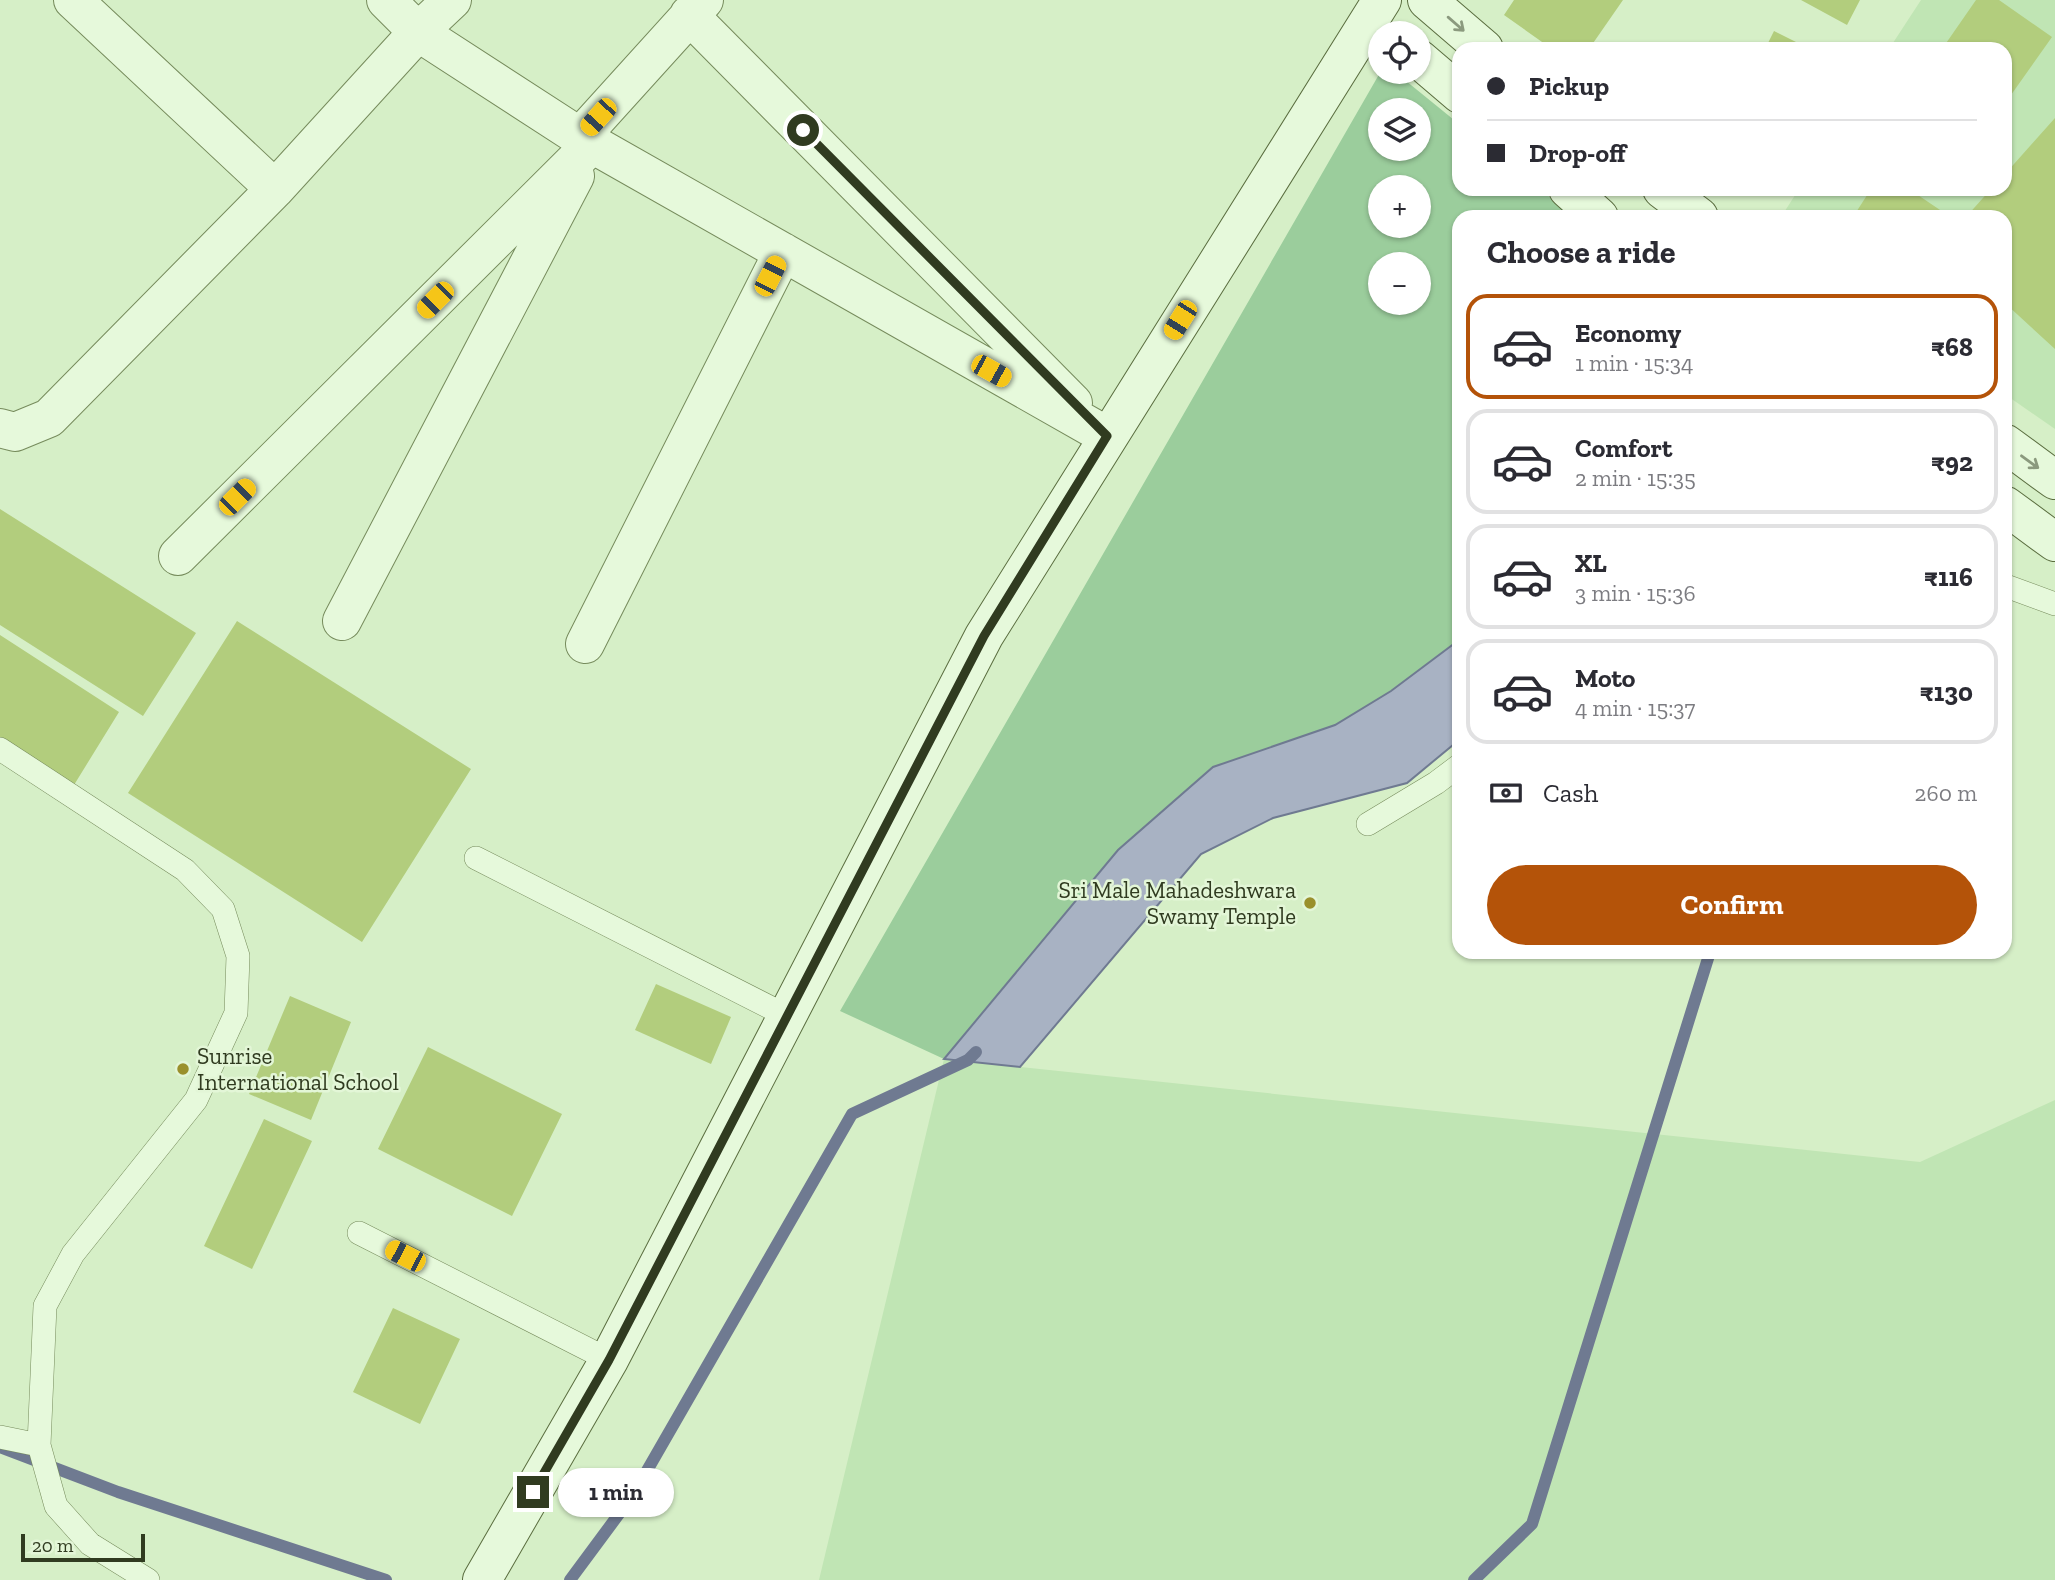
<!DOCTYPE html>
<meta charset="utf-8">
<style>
:root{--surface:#fff;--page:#f7f7f7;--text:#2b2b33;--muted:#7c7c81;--line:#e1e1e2;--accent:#b45309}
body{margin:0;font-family:"Zilla Slab",serif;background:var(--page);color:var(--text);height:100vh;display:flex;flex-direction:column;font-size:26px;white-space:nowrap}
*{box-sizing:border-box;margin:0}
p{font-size:23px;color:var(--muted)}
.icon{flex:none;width:38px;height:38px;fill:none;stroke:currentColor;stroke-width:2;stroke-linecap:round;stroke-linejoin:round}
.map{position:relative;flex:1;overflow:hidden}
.side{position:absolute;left:1452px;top:210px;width:560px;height:749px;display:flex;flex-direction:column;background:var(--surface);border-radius:21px;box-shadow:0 2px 5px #0004}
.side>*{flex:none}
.hud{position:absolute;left:1452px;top:42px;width:560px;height:154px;border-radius:21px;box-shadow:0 2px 5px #0004;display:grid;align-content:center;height:154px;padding:0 35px;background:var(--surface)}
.fabs{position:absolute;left:1368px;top:21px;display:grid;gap:14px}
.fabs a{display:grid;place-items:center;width:63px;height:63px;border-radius:50%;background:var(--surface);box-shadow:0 2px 5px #0004;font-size:35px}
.scale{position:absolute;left:21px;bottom:18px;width:124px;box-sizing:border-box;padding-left:7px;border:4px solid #303b20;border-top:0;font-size:19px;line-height:24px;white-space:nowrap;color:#303b20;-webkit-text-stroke:5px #e3f6d7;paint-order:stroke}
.end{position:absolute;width:32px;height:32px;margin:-16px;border:9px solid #303b20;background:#fff;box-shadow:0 0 0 4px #fff}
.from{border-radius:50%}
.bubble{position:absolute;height:49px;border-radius:24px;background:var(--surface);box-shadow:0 2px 5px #0004;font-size:23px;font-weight:700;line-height:49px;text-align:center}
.car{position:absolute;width:21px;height:42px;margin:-21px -10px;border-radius:9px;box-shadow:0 0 5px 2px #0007;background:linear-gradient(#f5c518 24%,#345 0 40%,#f5c518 0 76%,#345 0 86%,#f5c518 0)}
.hud b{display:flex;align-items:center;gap:24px;height:66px;font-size:26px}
.hud b+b{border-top:2px solid var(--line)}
.hud i{width:18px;height:18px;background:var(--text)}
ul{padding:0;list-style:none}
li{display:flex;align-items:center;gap:21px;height:105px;margin:0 14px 10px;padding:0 21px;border:4px solid var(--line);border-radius:21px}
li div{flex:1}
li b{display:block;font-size:26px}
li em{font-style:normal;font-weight:700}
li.active{border-color:var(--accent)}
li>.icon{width:63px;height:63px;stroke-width:1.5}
h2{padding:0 35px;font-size:32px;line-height:84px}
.pay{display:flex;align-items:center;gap:18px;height:77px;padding:0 35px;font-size:26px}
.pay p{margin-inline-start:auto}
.cta{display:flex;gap:14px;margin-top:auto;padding:14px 35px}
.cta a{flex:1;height:80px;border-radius:42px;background:var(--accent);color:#fff;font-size:28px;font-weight:700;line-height:80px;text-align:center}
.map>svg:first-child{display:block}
.farmland{fill:#c0e5b4}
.green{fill:#9bcd9c;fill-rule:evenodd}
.water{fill:#a8b2c3;stroke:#6f7a91;stroke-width:2}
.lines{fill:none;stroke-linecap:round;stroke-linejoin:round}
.stream{stroke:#6f7a91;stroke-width:12}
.building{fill:#b2cd7d}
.lane-casing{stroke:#768b5c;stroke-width:24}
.street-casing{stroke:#768b5c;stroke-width:40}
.secondary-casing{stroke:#5a6d3f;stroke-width:40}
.lane{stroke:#e6f9db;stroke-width:23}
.street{stroke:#e6f9db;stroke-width:38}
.secondary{stroke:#e6f9db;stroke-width:38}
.oneway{stroke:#8b9a7e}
.route{stroke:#303b20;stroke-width:9}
.poi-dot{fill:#9a902c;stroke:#e3f6d7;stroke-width:2.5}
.labels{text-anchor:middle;stroke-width:5;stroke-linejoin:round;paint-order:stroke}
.poi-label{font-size:23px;fill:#303b20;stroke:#e3f6d7;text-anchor:end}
</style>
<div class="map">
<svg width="2055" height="1580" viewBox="0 0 2055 1580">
<rect width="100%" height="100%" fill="#d6efc7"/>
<!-- farmland -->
<path class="farmland" d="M 1921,0 L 2055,0 L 2055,429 L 2006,395 L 2006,217 L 1781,217 L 1799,189 L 2006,189 L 2006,49 L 1889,49 Z
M 944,1059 L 1920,1162 L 2055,1100 L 2055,1580 L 819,1580 Z"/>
<!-- green -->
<path class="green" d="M 1381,71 L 1395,72 L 1459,124 L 1460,189 L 1540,189 L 1574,217 L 1460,217 L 1459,640 L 1391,691 L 1335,725 L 1212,767 L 1118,850 L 944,1059 L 840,1011 ZM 1381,110 L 1419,110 L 1419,149 L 1381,149 ZM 1381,187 L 1419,187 L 1419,226 L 1381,226 ZM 1381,264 L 1419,264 L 1419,303 L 1381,303 Z"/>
<!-- water -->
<path class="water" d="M 1459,640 L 1459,740 L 1407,783 L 1273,818 L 1201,854 L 1020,1067 L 944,1059 L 1118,850 L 1213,767 L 1335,725 L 1391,691 Z"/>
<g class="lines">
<!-- stream -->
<path class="stream" d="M 0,1447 L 118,1492 L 386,1580
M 570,1580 L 633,1495 L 852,1114 L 968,1060 L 976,1052
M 1474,1580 L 1532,1524 L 1710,952"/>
</g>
<!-- building -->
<path class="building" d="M 1514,0 L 1623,0 L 1589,49 L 1552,49 L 1504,15 Z
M 1801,0 L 1860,0 L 1847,25 Z
M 1976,0 L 1999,0 L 2052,37 L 2006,102 L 2006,49 L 1942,49 Z
M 1774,31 L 1810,49 L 1765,49 Z
M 2055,118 L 2055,349 L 2006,304 L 2006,217 L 1966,217 L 1991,189 L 2006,189 L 2006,173 Z
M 1871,189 L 1909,189 L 1943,212 L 1939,217 L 1853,217 Z
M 0,509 L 196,633 L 143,716 L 0,625 Z
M 237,621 L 471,769 L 362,942 L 128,793 Z
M 0,635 L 119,712 L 74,785 L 0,737 Z
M 656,984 L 731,1017 L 711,1064 L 635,1030 Z
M 290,996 L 351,1022 L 311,1120 L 249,1094 Z
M 428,1047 L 562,1114 L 512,1216 L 378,1149 Z
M 264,1119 L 312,1141 L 252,1269 L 204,1246 Z
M 393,1308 L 460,1339 L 420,1424 L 353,1392 Z"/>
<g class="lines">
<!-- lane casing -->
<g class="lane-casing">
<path id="lane" d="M 2006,586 L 2055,604
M 0,749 L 185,870 L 223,909 L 238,956 L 236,1013 L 196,1100 L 73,1254 L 45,1306 L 39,1445 L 56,1506 L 90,1544 L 148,1580
M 1368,824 L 1436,783 L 1460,765
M 476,858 L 787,1016
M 359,1233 L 609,1360
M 0,1437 L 39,1445"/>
</g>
<!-- street casing -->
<g class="street-casing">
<path id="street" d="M 73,0 L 275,189
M 386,0 L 418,32 L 580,137 L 1107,436
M 689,15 L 1073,403
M 580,137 L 704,0
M 0,428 L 15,432 L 49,418 L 275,189 L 418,32 L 452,0
M 178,556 L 592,144
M 342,621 L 575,176
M 585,644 L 783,252"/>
</g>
<!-- secondary casing -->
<g class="secondary-casing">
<path id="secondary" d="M 1427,0 L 1484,49
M 1419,59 L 1460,94
M 1568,189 L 1599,217
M 1662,189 L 1699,217
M 2006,444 L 2055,480
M 2006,506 L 2055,542
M 482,1580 L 609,1360 L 984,636 L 1382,0"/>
</g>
<!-- lane -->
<use href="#lane" class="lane"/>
<!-- street -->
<use href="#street" class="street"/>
<!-- secondary -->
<use href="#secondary" class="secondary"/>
</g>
<!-- one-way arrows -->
<defs><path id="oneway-shaft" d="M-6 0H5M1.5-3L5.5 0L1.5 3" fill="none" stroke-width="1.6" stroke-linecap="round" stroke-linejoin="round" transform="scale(1.75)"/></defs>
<g class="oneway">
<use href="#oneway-shaft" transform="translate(1456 24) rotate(41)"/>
<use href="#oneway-shaft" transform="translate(2030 462) rotate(36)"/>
</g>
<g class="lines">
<!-- route -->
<path class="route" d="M 533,1492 L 609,1360 L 984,636 L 1107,436 L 803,130"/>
</g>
<!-- markers -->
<g class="poi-dot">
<circle cx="1310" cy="903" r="7"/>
<circle cx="183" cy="1069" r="7"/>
</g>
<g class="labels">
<!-- poi labels -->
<g class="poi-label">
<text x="1296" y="898">Sri Male Mahadeshwara<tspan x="1296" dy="26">Swamy Temple</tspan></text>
<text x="197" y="1064" text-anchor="start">Sunrise<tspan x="197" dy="26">International School</tspan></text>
</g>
</g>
</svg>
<div class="fabs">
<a><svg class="icon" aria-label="locate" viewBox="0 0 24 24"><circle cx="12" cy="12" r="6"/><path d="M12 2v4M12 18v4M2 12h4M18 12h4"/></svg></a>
<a><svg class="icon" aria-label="layers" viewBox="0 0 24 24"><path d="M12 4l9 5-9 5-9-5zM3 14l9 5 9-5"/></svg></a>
<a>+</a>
<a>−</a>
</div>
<div class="scale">20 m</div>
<i class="end from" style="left:803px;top:130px"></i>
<i class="end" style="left:533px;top:1492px"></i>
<div class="bubble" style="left:558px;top:1468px;width:116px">1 min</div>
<i class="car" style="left:598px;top:117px;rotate:222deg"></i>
<i class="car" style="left:770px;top:276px;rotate:27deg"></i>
<i class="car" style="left:435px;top:300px;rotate:225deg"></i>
<i class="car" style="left:1180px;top:320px;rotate:212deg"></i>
<i class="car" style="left:991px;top:371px;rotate:119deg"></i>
<i class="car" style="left:237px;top:497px;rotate:45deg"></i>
<i class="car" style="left:405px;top:1256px;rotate:297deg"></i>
<div class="hud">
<b><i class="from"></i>Pickup</b>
<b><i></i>Drop-off</b>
</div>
<section class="side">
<h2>Choose a ride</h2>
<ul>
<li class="active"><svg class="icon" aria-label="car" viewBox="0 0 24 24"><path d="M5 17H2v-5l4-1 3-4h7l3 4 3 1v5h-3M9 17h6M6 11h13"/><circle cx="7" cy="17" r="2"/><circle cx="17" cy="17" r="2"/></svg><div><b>Economy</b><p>1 min · 15:34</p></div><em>₹68</em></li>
<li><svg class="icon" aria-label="car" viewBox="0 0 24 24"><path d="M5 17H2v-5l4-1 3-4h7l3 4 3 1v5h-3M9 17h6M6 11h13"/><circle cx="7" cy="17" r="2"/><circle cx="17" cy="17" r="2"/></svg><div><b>Comfort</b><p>2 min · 15:35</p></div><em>₹92</em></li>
<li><svg class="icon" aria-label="car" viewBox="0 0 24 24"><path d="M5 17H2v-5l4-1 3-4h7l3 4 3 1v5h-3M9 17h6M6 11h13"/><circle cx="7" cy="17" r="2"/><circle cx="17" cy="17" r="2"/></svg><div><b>XL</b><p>3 min · 15:36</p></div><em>₹116</em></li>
<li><svg class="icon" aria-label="car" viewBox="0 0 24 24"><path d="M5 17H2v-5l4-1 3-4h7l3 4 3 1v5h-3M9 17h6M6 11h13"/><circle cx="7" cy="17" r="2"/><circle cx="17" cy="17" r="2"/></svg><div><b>Moto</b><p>4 min · 15:37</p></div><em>₹130</em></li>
</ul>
<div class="pay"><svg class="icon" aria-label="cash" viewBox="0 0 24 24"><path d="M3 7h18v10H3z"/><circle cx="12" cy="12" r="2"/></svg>Cash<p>260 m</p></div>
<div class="cta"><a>Confirm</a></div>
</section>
</div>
